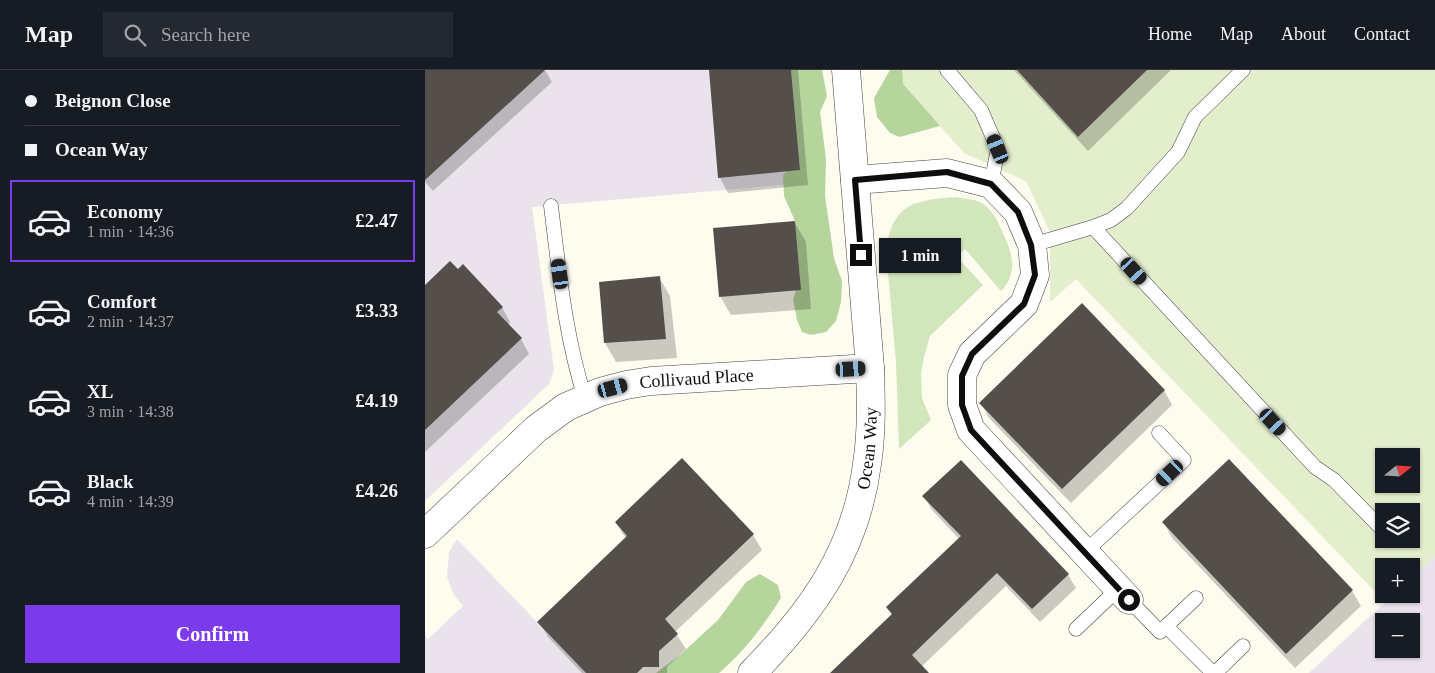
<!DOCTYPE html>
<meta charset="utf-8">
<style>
:root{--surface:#171b24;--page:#242831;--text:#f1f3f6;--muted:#9ea1a6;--line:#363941;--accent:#7c3aed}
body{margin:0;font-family:"Times New Roman",serif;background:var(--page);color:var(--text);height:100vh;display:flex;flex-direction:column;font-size:19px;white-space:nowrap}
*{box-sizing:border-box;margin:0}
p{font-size:16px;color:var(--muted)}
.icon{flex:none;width:28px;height:28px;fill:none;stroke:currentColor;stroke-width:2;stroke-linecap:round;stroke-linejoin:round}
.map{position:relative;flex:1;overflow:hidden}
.panel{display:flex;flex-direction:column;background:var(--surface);width:425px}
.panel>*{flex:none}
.banner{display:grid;align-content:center;height:110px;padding:0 25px;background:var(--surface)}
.needle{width:32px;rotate:72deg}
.fabs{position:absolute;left:950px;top:378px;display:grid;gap:10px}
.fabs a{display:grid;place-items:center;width:45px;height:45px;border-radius:0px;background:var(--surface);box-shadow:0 1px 4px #0004;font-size:25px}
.end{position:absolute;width:22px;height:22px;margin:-11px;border:6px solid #0e0e0e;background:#fff;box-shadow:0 0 0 2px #fff}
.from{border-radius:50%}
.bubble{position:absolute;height:35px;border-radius:0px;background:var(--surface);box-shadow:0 1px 4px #0004;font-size:16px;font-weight:700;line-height:35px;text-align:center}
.car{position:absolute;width:15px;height:30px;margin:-15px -8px;border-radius:6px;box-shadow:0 0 4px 1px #0007;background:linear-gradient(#222 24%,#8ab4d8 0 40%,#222 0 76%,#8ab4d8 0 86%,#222 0)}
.banner b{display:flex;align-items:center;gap:18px;height:48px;font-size:19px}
.banner b+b{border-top:1px solid var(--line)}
.banner i{width:12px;height:12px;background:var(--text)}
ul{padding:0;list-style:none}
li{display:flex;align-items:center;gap:15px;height:82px;margin:0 10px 8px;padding:0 15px;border:2px solid transparent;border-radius:0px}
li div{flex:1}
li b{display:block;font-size:19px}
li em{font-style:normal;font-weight:700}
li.active{border-color:var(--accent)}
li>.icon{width:45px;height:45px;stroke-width:1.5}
.button{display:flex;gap:10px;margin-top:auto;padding:10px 25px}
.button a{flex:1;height:58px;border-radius:0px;background:var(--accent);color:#fff;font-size:20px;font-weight:700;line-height:58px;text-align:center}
header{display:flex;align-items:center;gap:30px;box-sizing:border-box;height:70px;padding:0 25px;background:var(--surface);border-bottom:1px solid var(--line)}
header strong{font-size:24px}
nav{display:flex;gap:28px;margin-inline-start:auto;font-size:18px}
.search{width:350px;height:45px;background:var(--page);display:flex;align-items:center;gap:12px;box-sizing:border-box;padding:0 18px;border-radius:0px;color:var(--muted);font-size:19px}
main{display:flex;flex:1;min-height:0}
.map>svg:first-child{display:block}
.industrial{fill:#eae3ec;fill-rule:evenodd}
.green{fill:#d2e6bb}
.forest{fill:#b6d59c}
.pitch{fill:#e3eecc;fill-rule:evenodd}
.shadow{fill:#0003}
.building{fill:#554f4b}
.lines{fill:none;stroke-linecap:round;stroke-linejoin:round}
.service-casing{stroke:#414141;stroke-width:15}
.minor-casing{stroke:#414141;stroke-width:29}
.tertiary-casing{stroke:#414141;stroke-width:29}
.service{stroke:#fff;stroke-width:14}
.minor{stroke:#fff;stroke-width:28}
.tertiary{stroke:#fff;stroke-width:28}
.route{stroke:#0e0e0e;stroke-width:6}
.labels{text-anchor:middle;stroke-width:5;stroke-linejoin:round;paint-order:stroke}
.street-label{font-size:18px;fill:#0e0e0e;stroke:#fff}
</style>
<header>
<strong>Map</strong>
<div class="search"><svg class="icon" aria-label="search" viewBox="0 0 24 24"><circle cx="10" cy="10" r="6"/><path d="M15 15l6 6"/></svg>Search here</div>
<nav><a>Home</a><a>Map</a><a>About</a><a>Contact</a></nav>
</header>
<main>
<section class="panel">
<div class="banner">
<b><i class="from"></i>Beignon Close</b>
<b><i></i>Ocean Way</b>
</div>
<ul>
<li class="active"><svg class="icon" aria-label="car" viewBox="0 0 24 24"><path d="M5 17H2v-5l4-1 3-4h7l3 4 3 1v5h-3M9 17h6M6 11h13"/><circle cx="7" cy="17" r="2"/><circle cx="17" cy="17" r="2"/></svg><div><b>Economy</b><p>1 min · 14:36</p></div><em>£2.47</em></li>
<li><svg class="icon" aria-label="car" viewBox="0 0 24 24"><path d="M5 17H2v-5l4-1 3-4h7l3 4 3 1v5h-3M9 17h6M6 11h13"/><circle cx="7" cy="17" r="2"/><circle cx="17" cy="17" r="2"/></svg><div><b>Comfort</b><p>2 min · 14:37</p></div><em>£3.33</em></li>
<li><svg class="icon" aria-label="car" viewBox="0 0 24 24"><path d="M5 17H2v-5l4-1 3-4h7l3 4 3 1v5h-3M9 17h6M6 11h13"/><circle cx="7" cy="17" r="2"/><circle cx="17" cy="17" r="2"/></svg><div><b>XL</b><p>3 min · 14:38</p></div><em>£4.19</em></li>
<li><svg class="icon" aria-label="car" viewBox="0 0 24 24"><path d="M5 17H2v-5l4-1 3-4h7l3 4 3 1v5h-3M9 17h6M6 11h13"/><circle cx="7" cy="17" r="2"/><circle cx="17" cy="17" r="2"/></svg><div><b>Black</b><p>4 min · 14:39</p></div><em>£4.26</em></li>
</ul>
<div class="button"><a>Confirm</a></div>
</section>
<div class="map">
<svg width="1010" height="603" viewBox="0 0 1010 603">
<rect width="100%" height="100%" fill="#fefbef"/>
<!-- industrial -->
<path class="industrial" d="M 0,0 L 366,0 L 377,113 L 107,137 L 129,300 L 124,314 L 0,431 Z
M 32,469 L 161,603 L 0,603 L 0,566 L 3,569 L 38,536 L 29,525 L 22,507 L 24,482 Z
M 1010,486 L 1010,603 L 884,603 L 969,524 L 986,524 L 986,508 ZM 959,551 L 986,551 L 986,579 L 959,579 Z"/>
<!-- green -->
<path class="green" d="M 531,127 C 540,129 551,129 558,134 C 567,140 572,149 576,159 C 586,180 595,201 576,221 L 540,179 L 532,187 L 558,215 L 505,266 L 499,287 L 496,304 L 497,328 L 506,350 L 474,379 L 471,292 L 461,180 C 468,133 490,130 531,127 Z"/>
<!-- forest -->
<path class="forest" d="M 366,0 L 397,0 L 402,26 L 395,42 L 401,89 L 400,126 L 409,188 L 417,211 L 416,232 L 411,251 L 401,262 L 386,265 L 377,262 L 372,250 L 368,229 L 375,209 L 370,151 L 359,126 L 358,105 L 362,101 L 375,100 Z
M 465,0 L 508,0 L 518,55 L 475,67 L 465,63 L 452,47 L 449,28 Z
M 335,504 L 353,515 L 356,528 C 339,555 319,582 294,603 L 231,603 L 255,585 L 293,550 L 321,512 Z"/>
<!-- pitch -->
<path class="pitch" d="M 477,0 L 1010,0 L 1010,486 L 986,508 L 986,496 L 959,496 L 959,524 L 969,524 L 960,532 L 651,209 L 625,232 L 625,162 L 601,111 L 539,83 L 478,14 ZM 959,386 L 986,386 L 986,414 L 959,414 ZM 959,441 L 986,441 L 986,469 L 959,469 Z"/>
<!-- shadow -->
<path class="shadow" d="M 0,0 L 120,0 L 127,12 L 8,121 L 0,112 Z
M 285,0 L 373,0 L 383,115 L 303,123 L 295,108 Z
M 589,0 L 746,0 L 663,81 Z
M 370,153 L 381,172 L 386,239 L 306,245 L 295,226 Z
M 234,207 L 245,226 L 252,288 L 191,292 L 180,273 Z
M 0,217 L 77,237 L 85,252 L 83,255 L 96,269 L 104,284 L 0,382 Z
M 739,320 L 747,335 L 646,433 L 564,348 L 556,333 Z
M 804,390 L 927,521 L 936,536 L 870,598 L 747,468 L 739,453 Z
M 499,426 L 643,505 L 651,518 L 615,552 L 581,516 L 496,597 L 502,603 L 407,603 L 467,546 L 463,537 L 534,469 L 507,440 Z
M 191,453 L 328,465 L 337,480 L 250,562 L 261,579 L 242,597 L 242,603 L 157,603 L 123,567 L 114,552 L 201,469 Z"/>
<!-- building -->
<path class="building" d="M 0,0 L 120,0 L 0,110 Z
M 284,0 L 366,0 L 375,100 L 293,108 Z
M 592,0 L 722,0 L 653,67 Z
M 370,151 L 376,220 L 294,227 L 288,158 Z
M 25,191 L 33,199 L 38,194 L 65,223 L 78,237 L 72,242 L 97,268 L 0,360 L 0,215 Z
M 235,206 L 241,269 L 179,273 L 174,212 Z
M 657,233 L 740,320 L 637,419 L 554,333 Z
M 257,388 L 329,464 L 240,549 L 253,564 L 234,581 L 234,597 L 218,597 L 212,603 L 161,603 L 112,552 L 202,466 L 190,452 Z
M 804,389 L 928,520 L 861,584 L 737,452 Z
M 536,390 L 644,504 L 607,539 L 572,503 L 487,585 L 504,603 L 405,603 L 467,544 L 461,537 L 536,466 L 497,426 Z"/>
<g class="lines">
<!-- service casing -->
<g class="service-casing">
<path id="service" d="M 522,0 L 556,40 L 573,79 L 566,114
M 126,136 C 134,200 140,266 160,328
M 668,157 L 890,397 L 909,410 L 959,461
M 607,175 L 668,157 L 686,150 L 702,138 L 753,82 L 770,47 L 818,0
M 966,469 L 967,470
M 660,482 L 759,390 L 734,363
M 704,530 L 735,562 L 771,528
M 741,556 L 788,603
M 651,559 L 694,518
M 790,603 L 818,576"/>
</g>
<!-- minor casing -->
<g class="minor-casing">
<g id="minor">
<path d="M 430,110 L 522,103 L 566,114 L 593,142 L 607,175 L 610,205 L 599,234 L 547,284 L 537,305 L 537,335 L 546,360 L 704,530"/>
<path id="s1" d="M 0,464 L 111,359 L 141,337 L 175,322 L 201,315 L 226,311 L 445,298"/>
</g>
</g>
<!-- tertiary casing -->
<g class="tertiary-casing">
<g id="tertiary">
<path id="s2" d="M 327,603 C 387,542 431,481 442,394 C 447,362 446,330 445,298 L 421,0"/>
</g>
</g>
<!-- service -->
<use href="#service" class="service"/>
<!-- minor -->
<use href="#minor" class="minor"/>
<!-- tertiary -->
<use href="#tertiary" class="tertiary"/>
</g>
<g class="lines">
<!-- route -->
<path class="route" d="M 436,185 L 430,110 L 522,102 L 566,114 L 593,142 L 606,175 L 610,205 L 599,234 L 547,284 L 537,306 L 537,335 L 546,360 L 704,530"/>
</g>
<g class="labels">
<!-- street labels -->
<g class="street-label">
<text dy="6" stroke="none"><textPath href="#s1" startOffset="325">Collivaud Place</textPath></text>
<text dy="6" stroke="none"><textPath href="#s2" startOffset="259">Ocean Way</textPath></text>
</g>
</g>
</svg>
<div class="fabs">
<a><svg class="needle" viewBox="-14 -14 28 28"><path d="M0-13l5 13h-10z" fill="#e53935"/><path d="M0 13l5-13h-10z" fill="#9ea1a6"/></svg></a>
<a><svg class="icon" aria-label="layers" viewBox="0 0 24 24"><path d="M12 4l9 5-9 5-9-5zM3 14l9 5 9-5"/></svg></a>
<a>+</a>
<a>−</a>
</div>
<i class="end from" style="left:704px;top:530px"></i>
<i class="end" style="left:436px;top:185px"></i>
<div class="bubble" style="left:454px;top:168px;width:82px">1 min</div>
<i class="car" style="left:573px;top:79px;rotate:337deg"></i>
<i class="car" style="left:709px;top:201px;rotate:138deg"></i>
<i class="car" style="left:135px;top:204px;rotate:352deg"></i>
<i class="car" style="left:426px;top:299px;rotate:87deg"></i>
<i class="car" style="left:188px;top:318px;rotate:75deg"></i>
<i class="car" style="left:848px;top:352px;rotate:137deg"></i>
<i class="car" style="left:745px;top:403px;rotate:227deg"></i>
</div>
</main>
